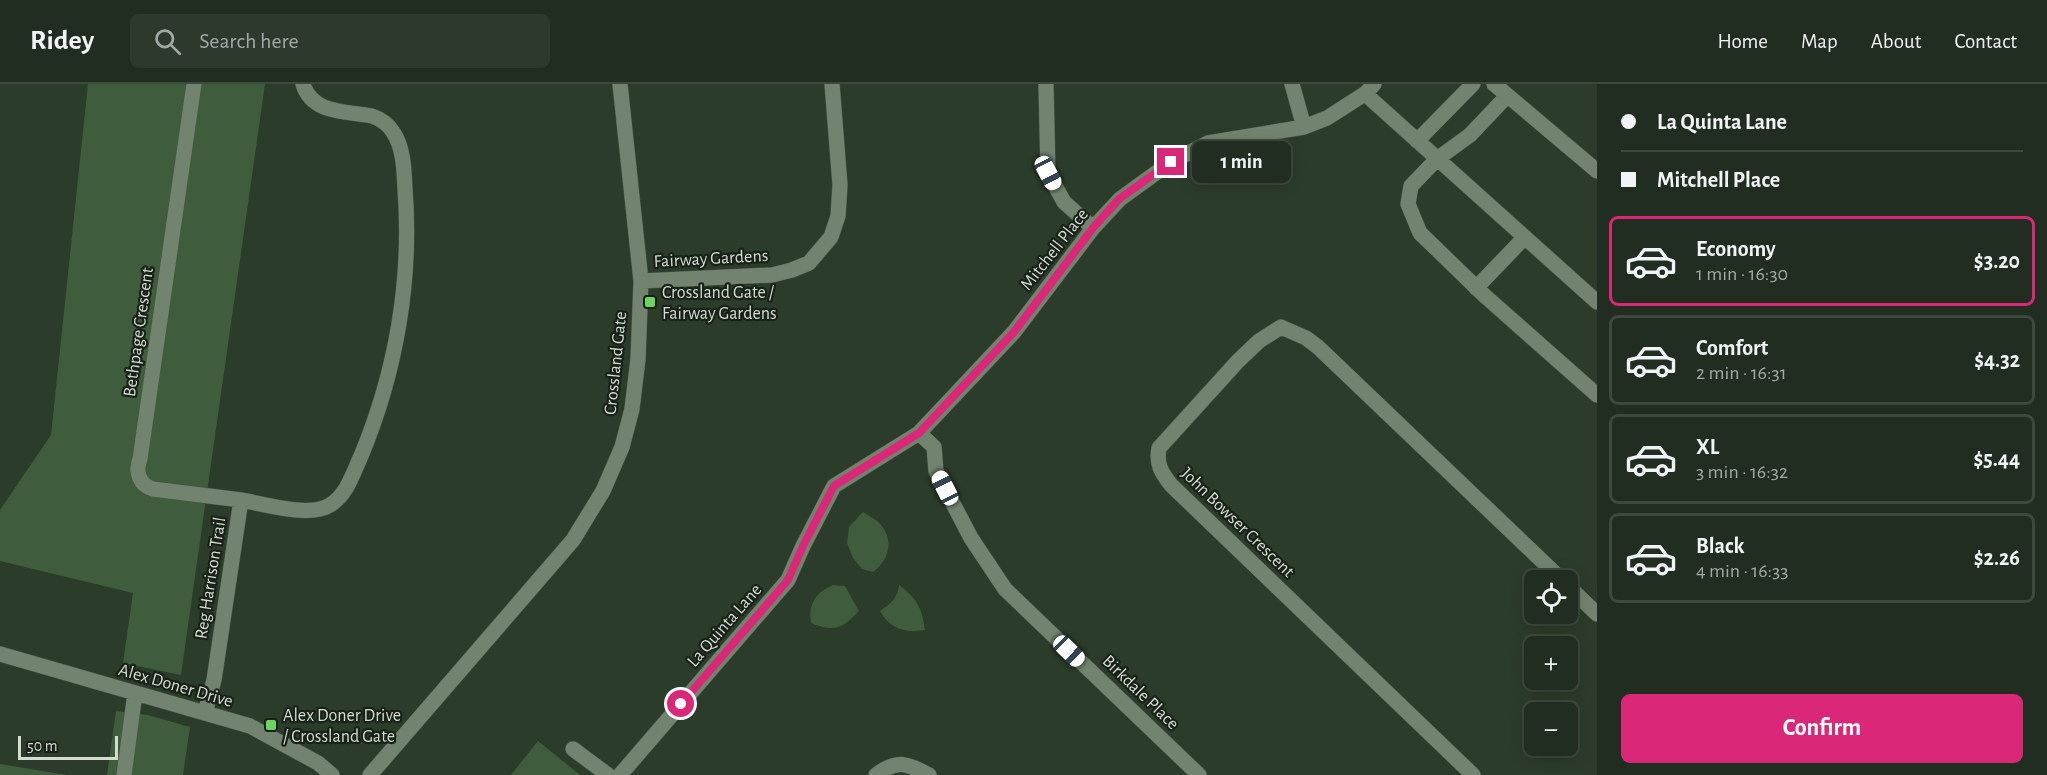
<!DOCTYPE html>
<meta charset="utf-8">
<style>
:root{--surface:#212d20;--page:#2d392d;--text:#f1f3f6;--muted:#a2a8a5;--line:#3e493e;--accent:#db2777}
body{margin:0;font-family:"Alegreya Sans",sans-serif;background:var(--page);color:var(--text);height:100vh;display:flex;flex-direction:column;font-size:22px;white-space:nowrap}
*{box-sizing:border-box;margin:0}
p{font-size:20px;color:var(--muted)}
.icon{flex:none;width:33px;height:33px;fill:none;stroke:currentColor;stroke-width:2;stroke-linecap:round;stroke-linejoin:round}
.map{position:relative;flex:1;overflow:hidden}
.details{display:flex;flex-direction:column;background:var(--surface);width:450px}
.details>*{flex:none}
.guide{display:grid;align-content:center;height:132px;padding:0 24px;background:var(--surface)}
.buttons{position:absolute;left:1524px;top:486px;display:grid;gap:12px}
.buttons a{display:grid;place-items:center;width:54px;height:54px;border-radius:9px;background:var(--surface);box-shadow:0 3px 15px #0003,0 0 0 2px var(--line);font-size:30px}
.scale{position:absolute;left:18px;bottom:15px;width:100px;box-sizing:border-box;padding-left:6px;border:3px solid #d2dcd1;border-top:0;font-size:16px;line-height:21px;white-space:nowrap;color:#d2dcd1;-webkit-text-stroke:4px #192119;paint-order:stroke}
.end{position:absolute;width:27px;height:27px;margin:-14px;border:8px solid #db2777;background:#fff;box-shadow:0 0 0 3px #fff}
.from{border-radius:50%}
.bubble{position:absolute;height:42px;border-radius:9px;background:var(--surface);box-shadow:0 3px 15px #0003,0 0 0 2px var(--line);font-size:20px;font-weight:600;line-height:42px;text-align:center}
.car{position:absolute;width:18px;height:36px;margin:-18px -9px;border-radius:8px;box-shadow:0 0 4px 2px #0007;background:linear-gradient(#fff 24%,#345 0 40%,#fff 0 76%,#345 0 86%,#fff 0)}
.guide b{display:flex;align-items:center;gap:21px;height:57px;font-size:22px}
.guide b+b{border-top:2px solid var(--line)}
.guide i{width:15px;height:15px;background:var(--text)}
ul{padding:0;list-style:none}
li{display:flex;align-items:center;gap:18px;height:90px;margin:0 12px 9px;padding:0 12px;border:3px solid var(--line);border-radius:9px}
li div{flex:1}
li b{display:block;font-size:22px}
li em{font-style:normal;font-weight:600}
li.selected{border-color:var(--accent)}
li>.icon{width:54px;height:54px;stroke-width:1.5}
.primary-button{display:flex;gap:12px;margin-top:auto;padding:12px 24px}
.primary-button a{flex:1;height:69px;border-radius:9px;background:var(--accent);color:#fff;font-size:24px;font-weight:600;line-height:69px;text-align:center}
header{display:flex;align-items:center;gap:36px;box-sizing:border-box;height:84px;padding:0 30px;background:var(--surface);border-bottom:2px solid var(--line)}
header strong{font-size:28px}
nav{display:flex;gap:33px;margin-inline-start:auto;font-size:21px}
.search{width:420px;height:54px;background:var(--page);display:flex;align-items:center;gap:15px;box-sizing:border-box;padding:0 21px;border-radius:9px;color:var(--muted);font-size:22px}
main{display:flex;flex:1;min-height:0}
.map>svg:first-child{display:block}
.green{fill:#3f5c3c}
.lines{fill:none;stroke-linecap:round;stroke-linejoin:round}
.minor-casing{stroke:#495747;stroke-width:16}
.minor{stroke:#72846f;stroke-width:15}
.route{stroke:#db2777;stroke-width:8}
.poi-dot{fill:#6dd361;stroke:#192119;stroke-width:2}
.labels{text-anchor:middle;stroke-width:4.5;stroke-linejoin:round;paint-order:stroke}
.street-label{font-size:18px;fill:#d2dcd1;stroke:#192119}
.poi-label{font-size:18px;fill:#d2dcd1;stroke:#192119;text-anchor:start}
</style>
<header>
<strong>Ridey</strong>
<div class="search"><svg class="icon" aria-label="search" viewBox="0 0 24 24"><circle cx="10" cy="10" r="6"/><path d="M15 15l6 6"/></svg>Search here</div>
<nav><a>Home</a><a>Map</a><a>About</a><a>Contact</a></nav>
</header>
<main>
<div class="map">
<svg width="1597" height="691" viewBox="0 0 1597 691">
<rect width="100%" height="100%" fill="#2c3c2a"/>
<!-- green -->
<path class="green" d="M 88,0 L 265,0 L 181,591 L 123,579 L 133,509 L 0,477 L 0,426 L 51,351 Z
M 863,428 C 869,432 876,435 880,440 C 894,455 890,476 873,488 L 862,485 L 853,474 L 847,459 L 849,443 Z
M 833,501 L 845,502 L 859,527 C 843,544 834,549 811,539 C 808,520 815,509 833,501 Z
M 899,501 C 917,515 922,523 925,546 C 905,549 891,546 880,527 C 891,520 898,513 899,501 Z
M 116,627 L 148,631 L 190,643 L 183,691 L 107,691 Z
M 538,657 L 580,691 L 511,691 Z
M 0,680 L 67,691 L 0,691 Z"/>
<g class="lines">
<!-- minor casing -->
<g class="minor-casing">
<path id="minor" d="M 194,0 L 140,375 C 135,387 139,401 153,405 L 241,416
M 1046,0 L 1048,89 L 1064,118 L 1093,144
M 1292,0 L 1304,43
M 1494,0 L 1597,87
M 1366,9 L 1372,16 L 1597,218
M 1507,12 L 1470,51 L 1437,75 L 1411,102 L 1408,120 L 1420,149 L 1485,212 L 1597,311
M 1417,57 L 1473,0
M 641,197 L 772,191 L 792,186 L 809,179 L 831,153 L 838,132 L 840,101 L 832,0
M 1476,204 L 1525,153
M 919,349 L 934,363 L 936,387 L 971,454 L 1005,505 L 1199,691
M 1568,502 L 1597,530
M 0,570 L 250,642 L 318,679 L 332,691
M 205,629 L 214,596 L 241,416 C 264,420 310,434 330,421 C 347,411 353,389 361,372 C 396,288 412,196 405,105 C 404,87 404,64 393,48 C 388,40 381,35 372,32 C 346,27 312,30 303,0
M 573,665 L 608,691
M 124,691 L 135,609
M 370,691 L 573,456 L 603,407 L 622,363 L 632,325 L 638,275 L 641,197 L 620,0
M 620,691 L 788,496 L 803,462 L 834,402 L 919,349 L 1014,248 L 1093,144 L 1120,115 L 1171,78 L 1208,59 L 1304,43 L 1327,34 L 1366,9 L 1374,0
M 876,691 C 897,675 906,679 929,691
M 1473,691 L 1171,401 C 1161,388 1156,380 1159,364 L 1238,277 L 1259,257 L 1281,243 L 1306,254 L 1318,263 L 1562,496"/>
</g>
<!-- minor -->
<use href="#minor" class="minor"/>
</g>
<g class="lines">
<!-- route -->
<path class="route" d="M 681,620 L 788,496 L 803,462 L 834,402 L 919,349 L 1014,248 L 1093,144 L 1119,115 L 1171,78"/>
</g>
<!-- markers -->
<g class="poi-dot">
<rect x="644" y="212" width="12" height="12" rx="3"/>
<rect x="265" y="635" width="12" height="12" rx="3"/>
</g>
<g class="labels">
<!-- street labels -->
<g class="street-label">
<text transform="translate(1054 165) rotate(-52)" y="6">Mitchell Place</text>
<text transform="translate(711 174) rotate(-3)" y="6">Fairway Gardens</text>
<text transform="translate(138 248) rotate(-82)" y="6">Bethpage Crescent</text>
<text transform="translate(615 279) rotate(-84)" y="6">Crossland Gate</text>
<text transform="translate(1238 438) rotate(44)" y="6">John Bowser Crescent</text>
<text transform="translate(210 494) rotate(-81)" y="6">Reg Harrison Trail</text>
<text transform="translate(724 541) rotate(-49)" y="6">La Quinta Lane</text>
<text transform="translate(176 601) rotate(16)" y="6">Alex Doner Drive</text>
<text transform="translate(1141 608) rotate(44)" y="6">Birkdale Place</text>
</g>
<!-- poi labels -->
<g class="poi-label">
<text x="662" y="214">Crossland Gate /<tspan x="662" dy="21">Fairway Gardens</tspan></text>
<text x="283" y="637">Alex Doner Drive<tspan x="283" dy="21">/ Crossland Gate</tspan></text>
</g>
</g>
</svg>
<div class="buttons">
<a><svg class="icon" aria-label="locate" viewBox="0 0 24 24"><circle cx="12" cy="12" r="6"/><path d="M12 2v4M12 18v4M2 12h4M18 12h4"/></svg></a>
<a>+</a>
<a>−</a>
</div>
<div class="scale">50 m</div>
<i class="end from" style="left:681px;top:620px"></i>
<i class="end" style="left:1171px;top:78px"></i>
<div class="bubble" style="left:1192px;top:57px;width:99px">1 min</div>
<i class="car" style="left:1048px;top:89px;rotate:152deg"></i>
<i class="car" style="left:945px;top:404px;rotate:333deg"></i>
<i class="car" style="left:1069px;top:567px;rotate:134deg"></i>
</div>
<section class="details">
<div class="guide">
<b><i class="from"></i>La Quinta Lane</b>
<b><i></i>Mitchell Place</b>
</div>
<ul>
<li class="selected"><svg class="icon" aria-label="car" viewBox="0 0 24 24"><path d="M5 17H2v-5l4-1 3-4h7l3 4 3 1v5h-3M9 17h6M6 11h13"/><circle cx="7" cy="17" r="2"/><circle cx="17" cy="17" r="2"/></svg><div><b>Economy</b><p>1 min · 16:30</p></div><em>$3.20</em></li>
<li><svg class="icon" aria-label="car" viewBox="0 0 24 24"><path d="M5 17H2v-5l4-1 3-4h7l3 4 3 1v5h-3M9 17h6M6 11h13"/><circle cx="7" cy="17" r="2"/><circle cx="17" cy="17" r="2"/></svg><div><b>Comfort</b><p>2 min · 16:31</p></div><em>$4.32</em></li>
<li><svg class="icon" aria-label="car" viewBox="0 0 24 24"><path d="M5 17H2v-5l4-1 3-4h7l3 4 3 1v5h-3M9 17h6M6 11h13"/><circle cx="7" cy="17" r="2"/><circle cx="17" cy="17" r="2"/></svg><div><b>XL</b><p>3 min · 16:32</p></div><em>$5.44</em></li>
<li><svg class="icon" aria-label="car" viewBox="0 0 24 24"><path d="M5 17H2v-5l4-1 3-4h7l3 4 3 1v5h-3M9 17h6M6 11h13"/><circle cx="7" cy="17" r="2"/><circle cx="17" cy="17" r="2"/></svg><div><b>Black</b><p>4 min · 16:33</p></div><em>$2.26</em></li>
</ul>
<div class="primary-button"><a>Confirm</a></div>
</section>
</main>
